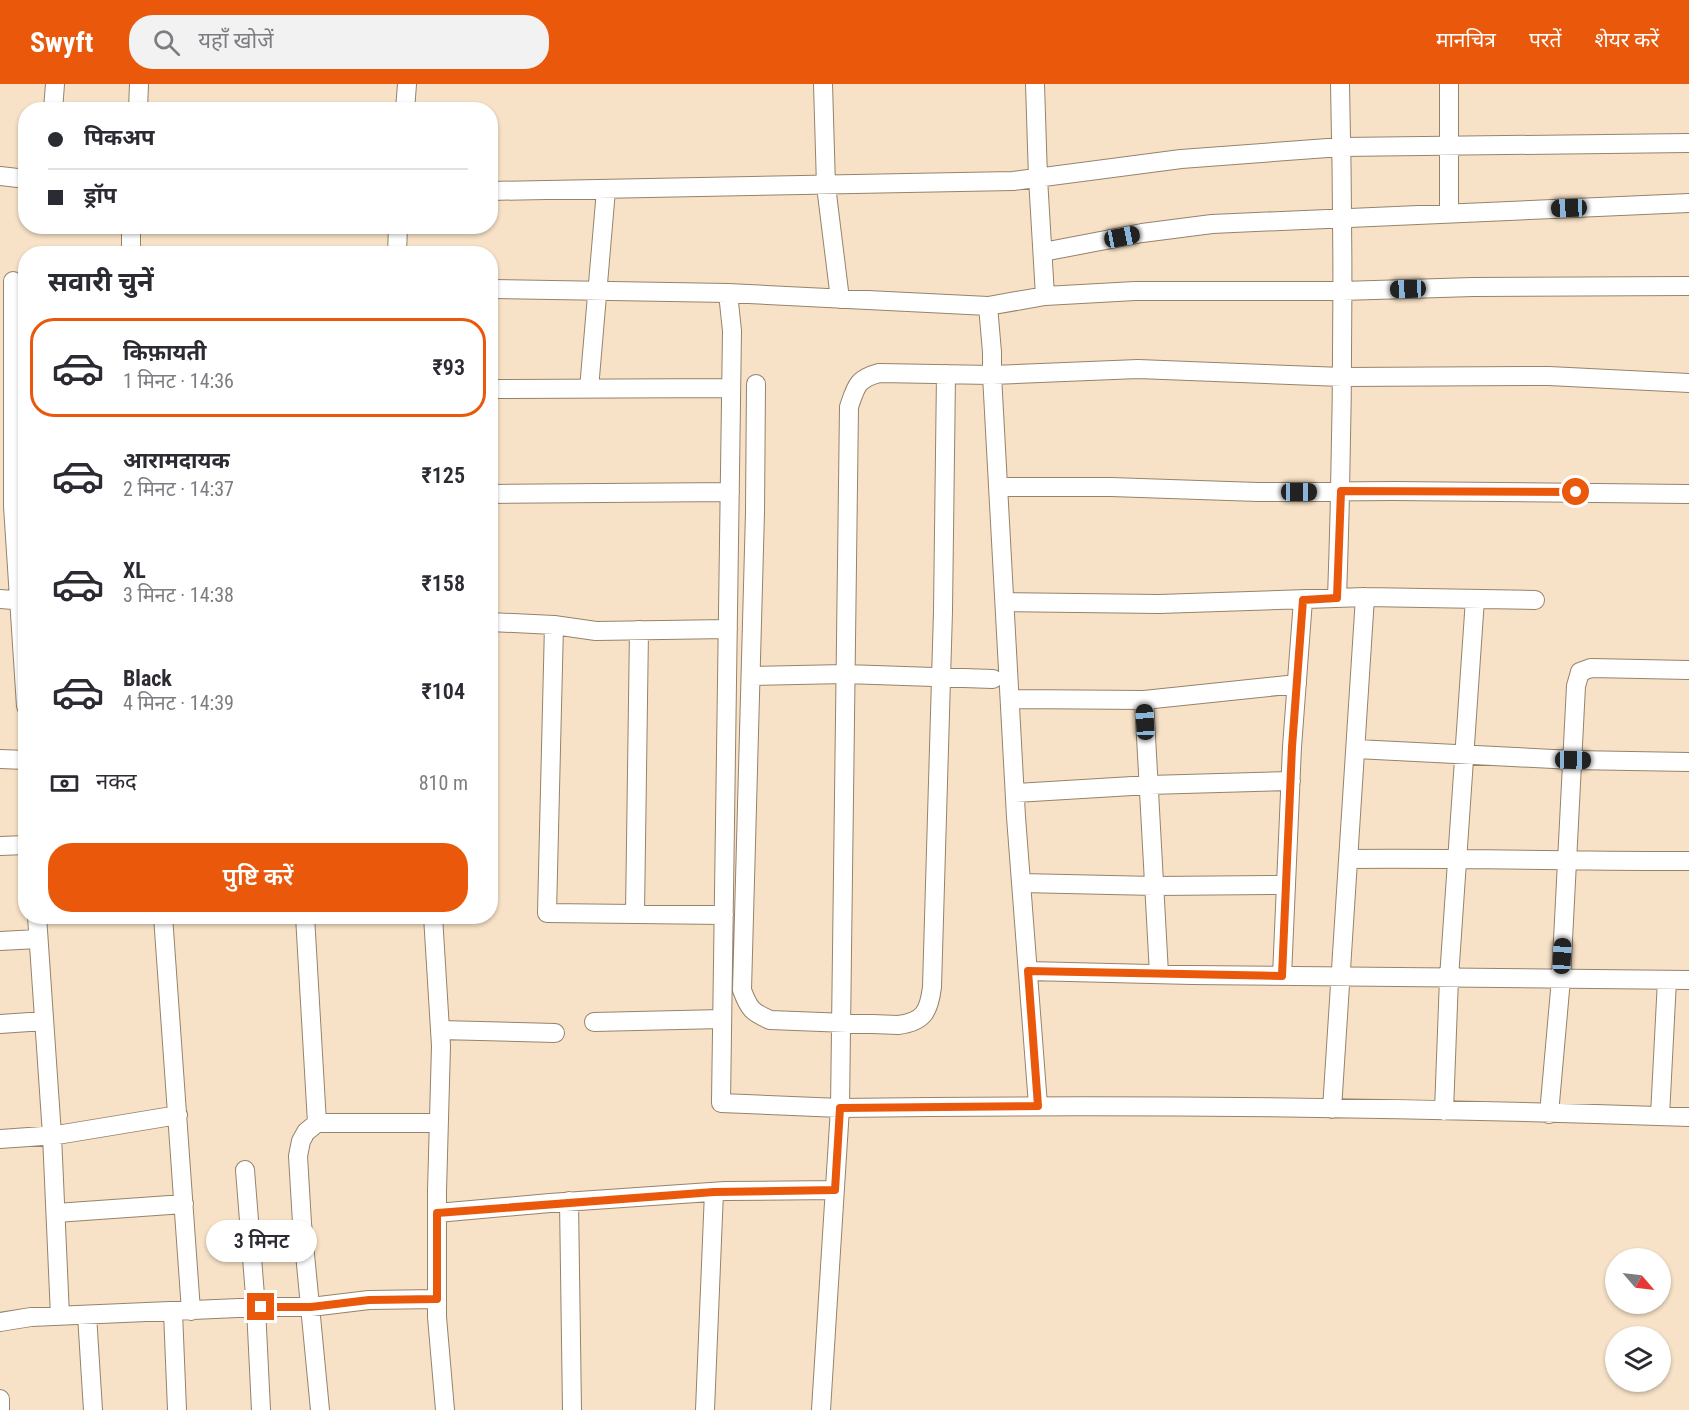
<!DOCTYPE html>
<html lang="hi">
<meta charset="utf-8">
<style>
:root{--surface:#fff;--page:#f2f2f3;--text:#2b2b33;--muted:#7c7c81;--line:#e1e1e2;--accent:#ea580c}
body{margin:0;font-family:"Roboto Condensed","Noto Sans Devanagari",sans-serif;background:var(--page);color:var(--text);height:100vh;display:flex;flex-direction:column;font-size:22px;white-space:nowrap}
*{box-sizing:border-box;margin:0}
p{font-size:20px;color:var(--muted)}
.icon{flex:none;width:33px;height:33px;fill:none;stroke:currentColor;stroke-width:2;stroke-linecap:round;stroke-linejoin:round}
.map{position:relative;flex:1;overflow:hidden}
.details{position:absolute;left:18px;top:162px;width:480px;height:678px;display:flex;flex-direction:column;background:var(--surface);border-radius:24px;box-shadow:0 2px 4px #0004}
.details>*{flex:none}
.hud{position:absolute;left:18px;top:18px;width:480px;height:132px;border-radius:24px;box-shadow:0 2px 4px #0004;display:grid;align-content:center;height:132px;padding:0 30px;background:var(--surface)}
.needle{width:39px;rotate:118deg}
.tools{position:absolute;left:1605px;top:1164px;display:grid;gap:12px}
.tools a{display:grid;place-items:center;width:66px;height:66px;border-radius:50%;background:var(--surface);box-shadow:0 2px 4px #0004;font-size:30px}
.end{position:absolute;width:27px;height:27px;margin:-14px;border:8px solid #ea580c;background:#fff;box-shadow:0 0 0 3px #fff}
.from{border-radius:50%}
.bubble{position:absolute;height:42px;border-radius:21px;background:var(--surface);box-shadow:0 2px 4px #0004;font-size:20px;font-weight:600;line-height:42px;text-align:center}
.car{position:absolute;width:18px;height:36px;margin:-18px -9px;border-radius:8px;box-shadow:0 0 4px 2px #0007;background:linear-gradient(#222 24%,#8ab4d8 0 40%,#222 0 76%,#8ab4d8 0 86%,#222 0)}
.hud b{display:flex;align-items:center;gap:21px;height:57px;font-size:22px}
.hud b+b{border-top:2px solid var(--line)}
.hud i{width:15px;height:15px;background:var(--text)}
ul{padding:0;list-style:none}
li{display:flex;align-items:center;gap:18px;height:99px;margin:0 12px 9px;padding:0 18px;border:3px solid transparent;border-radius:24px}
li div{flex:1}
li b{display:block;font-size:22px}
li em{font-style:normal;font-weight:600}
li.on{border-color:var(--accent)}
li>.icon{width:54px;height:54px;stroke-width:1.5}
h2{padding:0 30px;font-size:27px;line-height:72px}
.pay{display:flex;align-items:center;gap:15px;height:66px;padding:0 30px;font-size:22px}
.pay p{margin-inline-start:auto}
.primary-button{display:flex;gap:12px;margin-top:auto;padding:12px 30px}
.primary-button a{flex:1;height:69px;border-radius:24px;background:var(--accent);color:#fff;font-size:24px;font-weight:600;line-height:69px;text-align:center}
header{display:flex;align-items:center;gap:36px;box-sizing:border-box;height:84px;padding:0 30px;background:var(--accent);color:#fff}
header strong{font-size:28px}
nav{display:flex;gap:33px;margin-inline-start:auto;font-size:21px}
.search{width:420px;height:54px;background:var(--page);display:flex;align-items:center;gap:15px;box-sizing:border-box;padding:0 21px;border-radius:24px;color:var(--muted);font-size:22px}
.map>svg:first-child{display:block}
.lines{fill:none;stroke-linecap:round;stroke-linejoin:round}
.minor-casing{stroke:#96836b;stroke-width:20}
.minor{stroke:#fff;stroke-width:18}
.route{stroke:#ea580c;stroke-width:8}
</style>
<header>
<strong>Swyft</strong>
<div class="search"><svg class="icon" aria-label="search" viewBox="0 0 24 24"><circle cx="10" cy="10" r="6"/><path d="M15 15l6 6"/></svg>यहाँ खोजें</div>
<nav><a>मानचित्र</a><a>परतें</a><a>शेयर करें</a></nav>
</header>
<div class="map">
<svg width="1689" height="1326" viewBox="0 0 1689 1326">
<rect width="100%" height="100%" fill="#f7e2c7"/>
<g class="lines">
<!-- minor casing -->
<g class="minor-casing">
<path id="minor" d="M 823,0 L 826,102 L 840,215
M 1035,0 L 1038,94 L 1045,212
M 1449,0 L 1449,129
M 53,26 L 55,0
M 138,26 L 139,0
M 405,26 L 407,0
M 0,92 L 26,95
M 490,107 L 1013,97 L 1181,75 L 1341,63 L 1689,59
M 1043,168 L 1142,149 L 1212,140 L 1689,119
M 131,170 L 131,142
M 397,170 L 398,142
M 13,197 L 13,422 L 26,622
M 490,205 L 728,209
M 988,222 L 1045,212 L 1135,207 L 1342,207 L 1473,203 L 1689,202
M 756,300 L 755,428 L 742,906 C 749,925 752,928 770,936 L 898,941 C 924,938 929,927 932,903 L 943,527 L 946,290
M 490,305 L 731,304
M 589,305 L 606,106
M 999,403 L 1111,403 L 1258,408 L 1393,407 L 1689,410
M 490,410 L 730,408
M 1337,514 C 1343,343 1344,171 1340,0
M 0,515 L 26,517
M 1005,518 L 1159,520 L 1365,513 L 1535,516
M 490,538 L 554,541 L 596,547 L 728,545
M 554,541 L 547,829 L 724,831
M 751,592 L 845,590 L 993,595
M 1010,615 L 1144,616 L 1297,600
M 1144,616 L 1159,890
M 1356,665 L 1573,676 L 1689,678
M 0,675 L 26,676
M 1015,709 L 1149,701 L 1291,697
M 0,762 L 26,761
M 1349,775 C 1462,774 1576,777 1689,777
M 1021,799 L 1155,802 L 1286,801
M 635,830 L 639,546
M 37,832 L 52,1051 L 60,1232
M 163,832 L 191,1227
M 305,832 L 317,1039 L 439,1039
M 433,832 L 441,962 L 437,1107 L 437,1233 L 445,1326
M 0,857 L 38,855
M 1028,887 L 1192,891 L 1689,896
M 1282,892 L 1292,663 L 1303,516
M 594,938 L 722,935
M 0,940 L 44,937
M 440,946 L 555,949
M 1038,1021 L 1016,733 L 992,291 L 992,268 L 988,222 L 728,209 L 732,247 L 721,1019 L 840,1024 L 849,323 C 856,302 857,295 879,289 L 992,291 L 1138,285 L 1342,293 L 1549,292 L 1689,299
M 1332,1025 L 1365,513
M 1444,1027 L 1449,894 L 1475,515
M 1549,1030 L 1561,895 L 1576,602 L 1580,588 L 1591,584 L 1689,586
M 1660,1032 L 1667,896
M 317,1039 L 306,1048 L 301,1057 L 298,1072 L 302,1139 L 320,1326
M 0,1055 L 57,1051 L 178,1031
M 245,1086 L 256,1224 L 261,1326
M 569,1117 L 572,1326
M 56,1129 L 184,1120
M 437,1129 L 550,1119 L 725,1107 L 835,1106
M 173,1228 L 177,1326
M 87,1231 L 93,1326
M 0,1238 L 31,1233 L 261,1223 L 311,1223 L 369,1216 L 437,1215
M 0,1315 L 0,1326
M 705,1326 L 714,1108
M 821,1326 L 840,1024 C 1123,1020 1406,1023 1689,1033"/>
</g>
<!-- minor -->
<use href="#minor" class="minor"/>
</g>
<g class="lines">
<!-- route -->
<path class="route" d="M 261,1223 L 311,1223 L 369,1216 L 437,1215 L 437,1129 L 714,1108 L 835,1106 L 840,1024 L 1038,1022 L 1028,887 L 1282,892 L 1292,663 L 1303,516 L 1337,514 L 1341,407 L 1576,408"/>
</g>
</svg>
<div class="tools">
<a><svg class="needle" viewBox="-14 -14 28 28"><path d="M0-13l5 13h-10z" fill="#e53935"/><path d="M0 13l5-13h-10z" fill="#7c7c81"/></svg></a>
<a><svg class="icon" aria-label="layers" viewBox="0 0 24 24"><path d="M12 4l9 5-9 5-9-5zM3 14l9 5 9-5"/></svg></a>
</div>
<i class="end from" style="left:1576px;top:408px"></i>
<i class="end" style="left:261px;top:1223px"></i>
<div class="bubble" style="left:206px;top:1136px;width:111px">3 मिनट</div>
<i class="car" style="left:1569px;top:124px;rotate:268deg"></i>
<i class="car" style="left:1122px;top:153px;rotate:79deg"></i>
<i class="car" style="left:1408px;top:205px;rotate:268deg"></i>
<i class="car" style="left:1299px;top:408px;rotate:90deg"></i>
<i class="car" style="left:1145px;top:638px;rotate:357deg"></i>
<i class="car" style="left:1573px;top:676px;rotate:91deg"></i>
<i class="car" style="left:1562px;top:872px;rotate:3deg"></i>
<div class="hud">
<b><i class="from"></i>पिकअप</b>
<b><i></i>ड्रॉप</b>
</div>
<section class="details">
<h2>सवारी चुनें</h2>
<ul>
<li class="on"><svg class="icon" aria-label="car" viewBox="0 0 24 24"><path d="M5 17H2v-5l4-1 3-4h7l3 4 3 1v5h-3M9 17h6M6 11h13"/><circle cx="7" cy="17" r="2"/><circle cx="17" cy="17" r="2"/></svg><div><b>किफ़ायती</b><p>1 मिनट · 14:36</p></div><em>₹93</em></li>
<li><svg class="icon" aria-label="car" viewBox="0 0 24 24"><path d="M5 17H2v-5l4-1 3-4h7l3 4 3 1v5h-3M9 17h6M6 11h13"/><circle cx="7" cy="17" r="2"/><circle cx="17" cy="17" r="2"/></svg><div><b>आरामदायक</b><p>2 मिनट · 14:37</p></div><em>₹125</em></li>
<li><svg class="icon" aria-label="car" viewBox="0 0 24 24"><path d="M5 17H2v-5l4-1 3-4h7l3 4 3 1v5h-3M9 17h6M6 11h13"/><circle cx="7" cy="17" r="2"/><circle cx="17" cy="17" r="2"/></svg><div><b>XL</b><p>3 मिनट · 14:38</p></div><em>₹158</em></li>
<li><svg class="icon" aria-label="car" viewBox="0 0 24 24"><path d="M5 17H2v-5l4-1 3-4h7l3 4 3 1v5h-3M9 17h6M6 11h13"/><circle cx="7" cy="17" r="2"/><circle cx="17" cy="17" r="2"/></svg><div><b>Black</b><p>4 मिनट · 14:39</p></div><em>₹104</em></li>
</ul>
<div class="pay"><svg class="icon" aria-label="cash" viewBox="0 0 24 24"><path d="M3 7h18v10H3z"/><circle cx="12" cy="12" r="2"/></svg>नकद<p>810 m</p></div>
<div class="primary-button"><a>पुष्टि करें</a></div>
</section>
</div>
